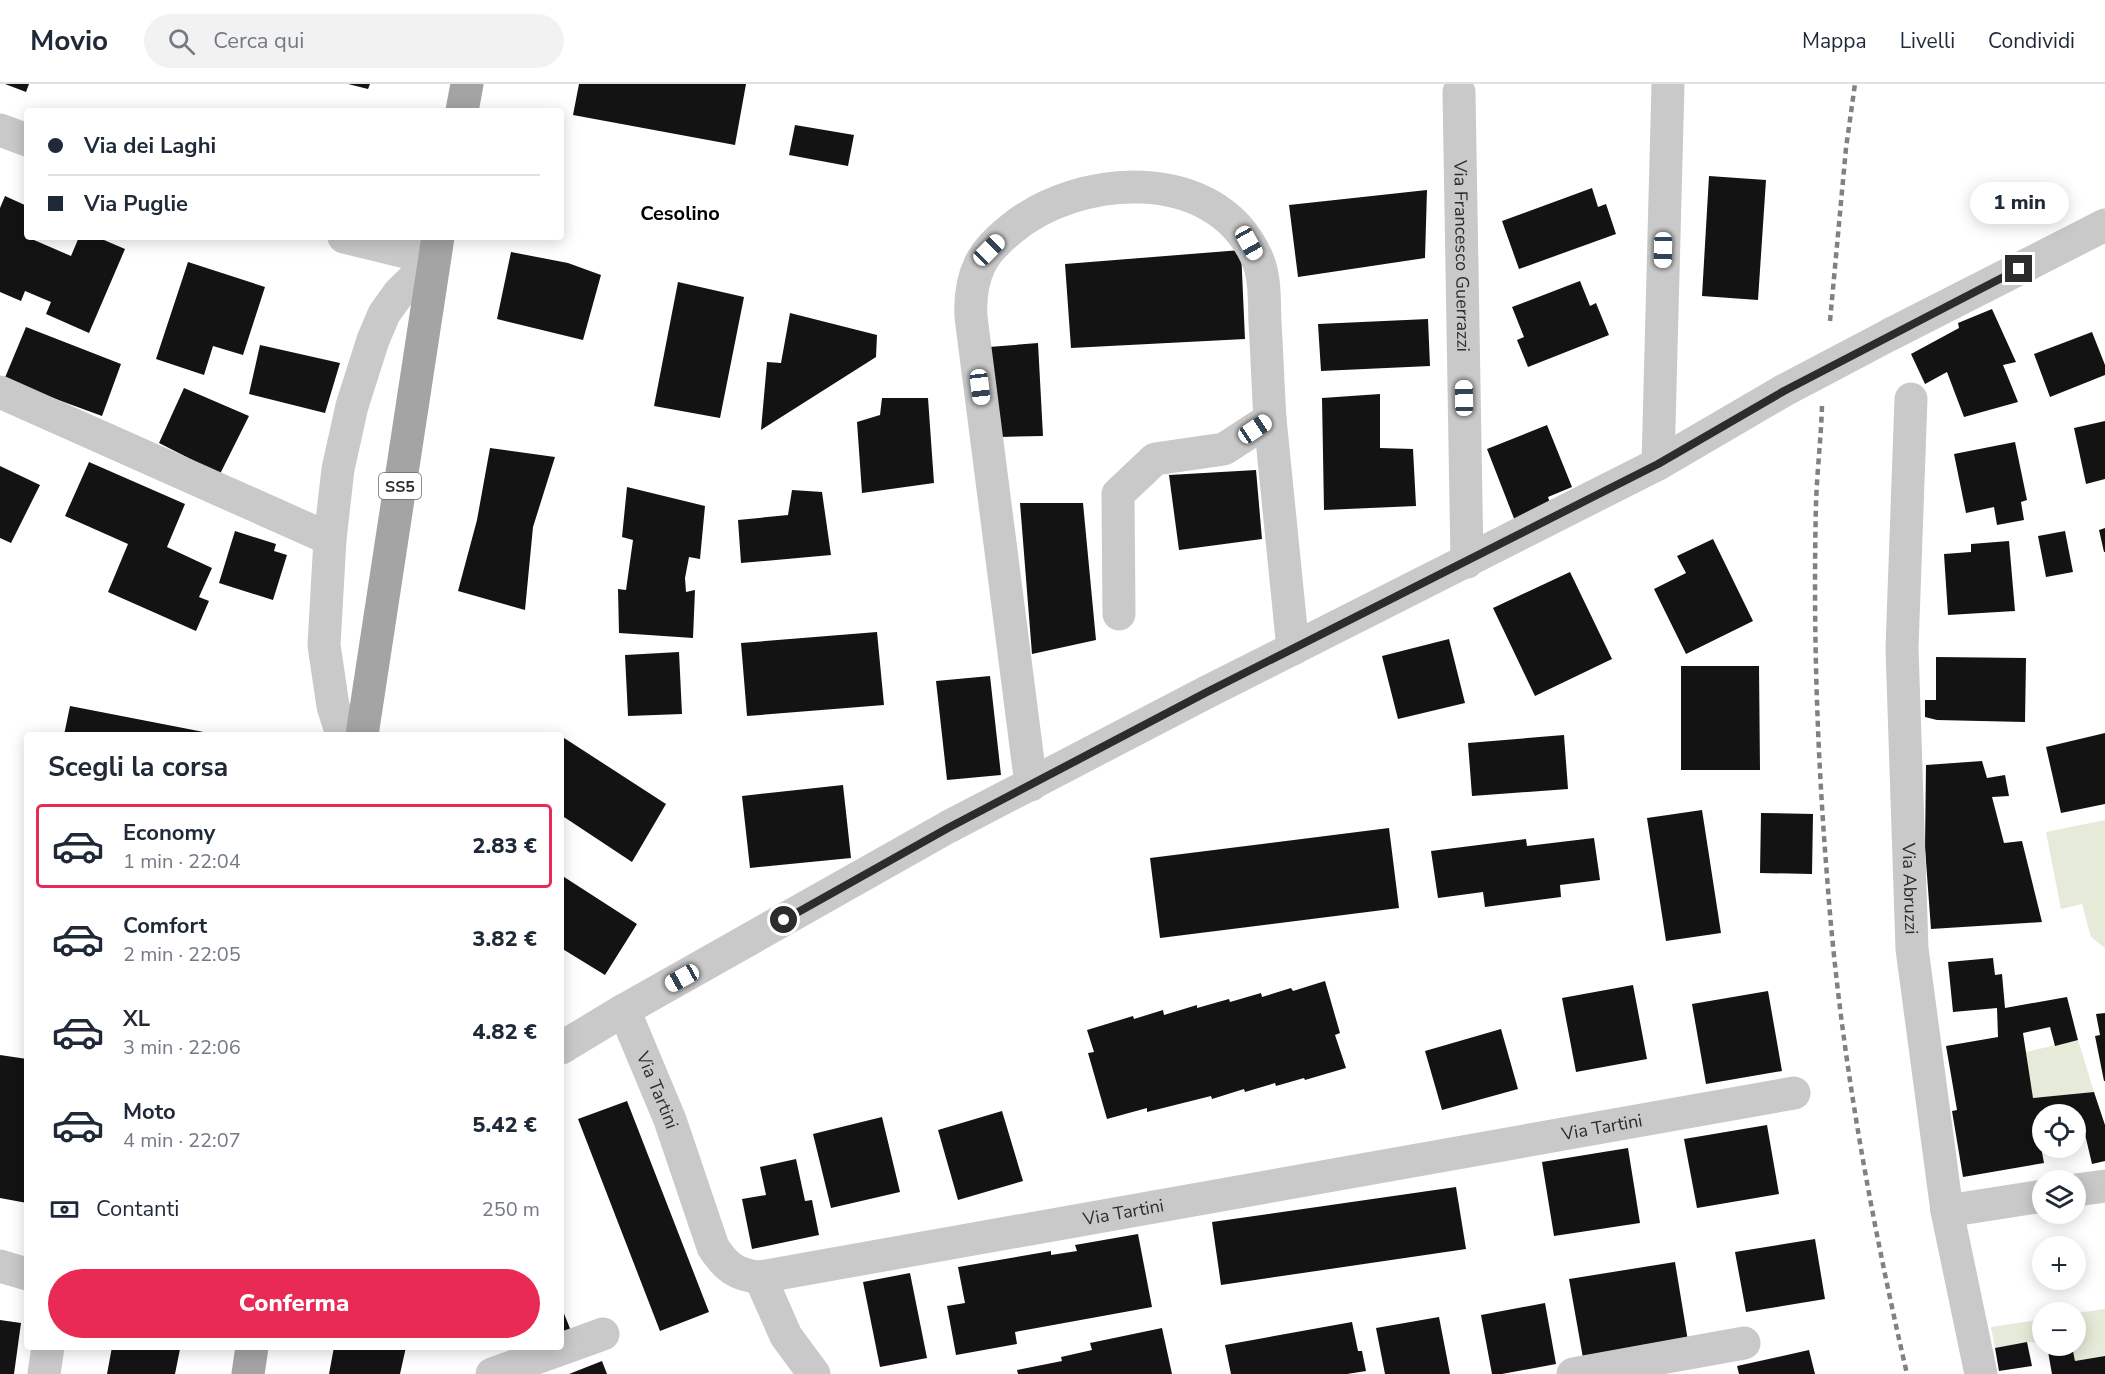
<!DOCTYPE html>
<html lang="it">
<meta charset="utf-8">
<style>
:root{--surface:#fff;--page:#f2f2f3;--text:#1f2937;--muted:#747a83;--line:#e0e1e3;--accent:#e82a54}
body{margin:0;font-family:"Nunito Sans",sans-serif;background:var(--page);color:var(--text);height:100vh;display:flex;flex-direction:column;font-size:22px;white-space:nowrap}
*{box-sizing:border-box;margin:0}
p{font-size:20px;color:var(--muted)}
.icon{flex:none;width:33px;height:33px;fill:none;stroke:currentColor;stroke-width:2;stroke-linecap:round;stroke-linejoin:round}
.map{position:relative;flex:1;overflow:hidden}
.sheet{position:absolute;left:24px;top:648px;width:540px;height:618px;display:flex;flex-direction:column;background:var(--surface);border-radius:6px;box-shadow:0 3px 15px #0003}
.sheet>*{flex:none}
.guide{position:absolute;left:24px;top:24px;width:540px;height:132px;border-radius:6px;box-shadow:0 3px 15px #0003;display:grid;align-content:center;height:132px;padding:0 24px;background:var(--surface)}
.controls{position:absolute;left:2032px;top:1020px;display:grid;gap:12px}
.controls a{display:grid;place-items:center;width:54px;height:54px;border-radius:50%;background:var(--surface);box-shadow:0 3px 15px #0003;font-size:30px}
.end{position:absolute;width:27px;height:27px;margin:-14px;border:8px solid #2c2c2c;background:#fff;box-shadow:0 0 0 3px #fff}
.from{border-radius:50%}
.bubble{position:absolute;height:42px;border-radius:21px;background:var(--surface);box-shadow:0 3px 15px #0003;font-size:20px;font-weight:800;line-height:42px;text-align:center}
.car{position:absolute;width:18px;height:36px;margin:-18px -9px;border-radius:8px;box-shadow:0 0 4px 2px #0007;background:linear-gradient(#fff 24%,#345 0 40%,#fff 0 76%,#345 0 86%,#fff 0)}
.guide b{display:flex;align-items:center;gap:21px;height:57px;font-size:22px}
.guide b+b{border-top:2px solid var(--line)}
.guide i{width:15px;height:15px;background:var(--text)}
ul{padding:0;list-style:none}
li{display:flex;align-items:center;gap:18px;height:84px;margin:0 12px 9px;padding:0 12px;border:3px solid transparent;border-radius:6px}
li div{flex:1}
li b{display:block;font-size:22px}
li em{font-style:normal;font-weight:800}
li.on{border-color:var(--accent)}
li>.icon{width:54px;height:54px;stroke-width:1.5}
h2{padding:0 24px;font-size:27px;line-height:72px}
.pay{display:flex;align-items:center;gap:15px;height:66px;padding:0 24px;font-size:22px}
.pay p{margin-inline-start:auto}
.action{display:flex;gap:12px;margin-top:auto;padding:12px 24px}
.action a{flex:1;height:69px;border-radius:36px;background:var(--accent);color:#fff;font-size:24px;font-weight:800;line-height:69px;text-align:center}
header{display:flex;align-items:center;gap:36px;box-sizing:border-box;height:84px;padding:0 30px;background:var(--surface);border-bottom:2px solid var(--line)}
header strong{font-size:28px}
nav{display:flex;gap:33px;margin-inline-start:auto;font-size:21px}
.search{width:420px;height:54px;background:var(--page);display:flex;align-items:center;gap:15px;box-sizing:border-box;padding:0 21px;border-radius:33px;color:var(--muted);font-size:22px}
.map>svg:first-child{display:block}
.green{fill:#e5ead9}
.building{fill:#131313}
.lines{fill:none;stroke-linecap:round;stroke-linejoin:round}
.minor{stroke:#c9c9c9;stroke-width:33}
.major{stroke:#a4a4a4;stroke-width:33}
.rail{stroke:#818181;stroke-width:4.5;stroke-dasharray:6 4.5;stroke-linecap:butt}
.minor-bridge{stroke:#c9c9c9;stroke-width:33}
.route{stroke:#2c2c2c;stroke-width:8}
.labels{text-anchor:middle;stroke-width:6;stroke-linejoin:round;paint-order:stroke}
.shield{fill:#fff;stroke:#6b6b6b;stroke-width:1.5}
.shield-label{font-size:16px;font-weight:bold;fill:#2c2c2c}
.street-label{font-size:18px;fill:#2c2c2c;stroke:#fff}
.neighbourhood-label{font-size:20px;font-weight:bold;fill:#000;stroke:#fff}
</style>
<header>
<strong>Movio</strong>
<div class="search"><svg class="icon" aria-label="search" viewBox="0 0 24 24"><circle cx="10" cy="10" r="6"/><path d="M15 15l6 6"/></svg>Cerca qui</div>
<nav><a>Mappa</a><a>Livelli</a><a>Condividi</a></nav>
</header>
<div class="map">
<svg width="2105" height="1290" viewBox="0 0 2105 1290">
<rect width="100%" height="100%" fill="#fff"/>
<!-- green -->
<path class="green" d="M 2105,736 L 2105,864 L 2091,853 L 2082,820 L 2061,825 L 2046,748 Z
M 2078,956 L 2094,1008 L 2033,1014 L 2026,968 Z
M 2105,1225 L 2105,1272 L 2075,1277 L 2072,1262 L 2076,1262 L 2076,1229 Z
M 2043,1235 L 2043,1259 L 2027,1258 L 1995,1264 L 1991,1243 Z"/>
<!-- building -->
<path class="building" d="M 5,0 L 29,0 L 26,8 Z
M 348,0 L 370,0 L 368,5 Z
M 579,0 L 746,0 L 735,61 L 573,31 Z
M 795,41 L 854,51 L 848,82 L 789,71 Z
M 1709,92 L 1766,96 L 1758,216 L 1702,212 Z
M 1592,104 L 1598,123 L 1606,120 L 1616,150 L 1519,185 L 1502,137 Z
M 1427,106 L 1425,174 L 1298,193 L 1289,121 Z
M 5,112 L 27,122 L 27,147 L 25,152 L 27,153 L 71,172 L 79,153 L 97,153 L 125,165 L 89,249 L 46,230 L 51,218 L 25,207 L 21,217 L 0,208 L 0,124 Z
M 1241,166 L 1245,255 L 1071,264 L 1065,180 Z
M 511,168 L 568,179 L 601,191 L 583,256 L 497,235 Z
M 188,178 L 265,203 L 243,271 L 213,262 L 204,291 L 156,275 Z
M 1580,197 L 1590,222 L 1596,219 L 1609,251 L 1528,283 L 1517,256 L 1524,253 L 1512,223 Z
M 678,198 L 744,213 L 720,334 L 654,322 Z
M 1992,225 L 2016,278 L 2003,281 L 2018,318 L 1964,333 L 1947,288 L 1925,300 L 1911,270 L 1959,244 L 1958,239 Z
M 790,229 L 877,251 L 876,273 L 761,346 L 767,278 L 781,279 Z
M 1428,235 L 1430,282 L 1321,287 L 1318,240 Z
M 26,243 L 121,280 L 102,332 L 4,296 Z
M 2092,248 L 2105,281 L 2105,291 L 2050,313 L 2034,270 Z
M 1038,259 L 1043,352 L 999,353 L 989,263 Z
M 260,261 L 340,279 L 325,329 L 249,310 Z
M 184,304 L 249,332 L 220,390 L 159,359 Z
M 1380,310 L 1380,364 L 1413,365 L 1416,422 L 1324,426 L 1322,314 Z
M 882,314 L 928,314 L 934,399 L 862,409 L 857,338 L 880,331 Z
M 2105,337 L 2105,395 L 2086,400 L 2074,344 Z
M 1547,341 L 1572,403 L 1548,413 L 1551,422 L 1515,437 L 1487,365 Z
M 2015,358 L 2027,416 L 2021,418 L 2024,436 L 1997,441 L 1994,423 L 1966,429 L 1954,370 Z
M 490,364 L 555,373 L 533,443 L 525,526 L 458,507 L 477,436 Z
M 89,378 L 185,420 L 167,463 L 212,484 L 199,513 L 209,517 L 196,547 L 108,508 L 128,460 L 65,432 Z
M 0,382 L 40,401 L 11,459 L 0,454 Z
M 1256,386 L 1262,455 L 1179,466 L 1169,391 Z
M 627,403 L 705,422 L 700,475 L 689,473 L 685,494 L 686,508 L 695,506 L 693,554 L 619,549 L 618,505 L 626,506 L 633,456 L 622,453 Z
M 792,406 L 822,408 L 831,471 L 741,479 L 738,436 L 788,431 Z
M 1020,419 L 1083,419 L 1096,556 L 1032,570 Z
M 2105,444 L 2105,468 L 2104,468 L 2099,446 Z
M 235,447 L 276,460 L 274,467 L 287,471 L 273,516 L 219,499 Z
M 2065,447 L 2073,488 L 2046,493 L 2038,452 Z
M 1713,455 L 1753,537 L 1686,570 L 1654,505 L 1686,489 L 1677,472 Z
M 2009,457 L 2015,527 L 1948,531 L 1944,470 L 1971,468 L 1971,460 Z
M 1570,488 L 1612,575 L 1535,612 L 1493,524 Z
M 877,548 L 884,621 L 747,632 L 741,559 Z
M 1449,555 L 1465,619 L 1398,635 L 1382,572 Z
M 679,568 L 682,630 L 628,632 L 625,571 Z
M 1936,573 L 2026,574 L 2025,638 L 1937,636 L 1925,633 L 1925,616 L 1936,616 Z
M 1681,582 L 1759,582 L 1760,686 L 1681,686 Z
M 990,592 L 1001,691 L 947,696 L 936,597 Z
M 70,622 L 214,650 L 214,651 L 64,651 Z
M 2105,649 L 2105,720 L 2061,729 L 2046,663 Z
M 1564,651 L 1568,705 L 1472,712 L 1468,659 Z
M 561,652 L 666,720 L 632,778 L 561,731 Z
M 1982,677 L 1987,694 L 2005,691 L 2009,712 L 1992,713 L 2004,759 L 2022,757 L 2042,838 L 1931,845 L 1925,764 L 1926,681 Z
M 843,701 L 851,774 L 750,784 L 742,712 Z
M 1702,726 L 1721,849 L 1666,857 L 1647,734 Z
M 1761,729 L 1813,730 L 1812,790 L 1760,789 Z
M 1389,744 L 1399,824 L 1160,854 L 1150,774 Z
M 1594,754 L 1600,796 L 1560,801 L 1561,813 L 1485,823 L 1483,808 L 1438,814 L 1431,767 L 1526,755 L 1527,762 Z
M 561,791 L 637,840 L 605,891 L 561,864 Z
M 1993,874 L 1995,891 L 2002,890 L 2005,924 L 2067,913 L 2078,956 L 2055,962 L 2050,943 L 2023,949 L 2033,1014 L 2094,1008 L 2105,1041 L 2105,1077 L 2092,1080 L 2084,1046 L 2076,1047 L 2076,1030 L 2043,1030 L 2043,1051 L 2039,1052 L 2044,1079 L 1963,1093 L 1952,1027 L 1957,1026 L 1946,962 L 1998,953 L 1997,924 L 1953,928 L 1948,878 Z
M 1325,897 L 1340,949 L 1335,951 L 1346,984 L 1305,996 L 1304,994 L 1276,1002 L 1275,999 L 1245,1008 L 1244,1005 L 1212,1015 L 1211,1012 L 1147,1028 L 1147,1024 L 1107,1035 L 1088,969 L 1094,968 L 1087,946 L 1133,932 L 1134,935 L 1163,926 L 1164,931 L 1197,921 L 1197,924 L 1229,915 L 1230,918 L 1261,909 L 1262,913 L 1291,904 L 1293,907 Z
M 1633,901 L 1647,975 L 1576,988 L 1562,914 Z
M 1768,907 L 1782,987 L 1706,1000 L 1692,920 Z
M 2105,929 L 2105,997 L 2104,997 L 2095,952 L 2100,951 L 2096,930 Z
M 1501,945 L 1518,1005 L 1442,1026 L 1425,967 Z
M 0,971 L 27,975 L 27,1119 L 0,1114 Z
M 627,1017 L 709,1228 L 660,1247 L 578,1035 Z
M 1002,1027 L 1023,1097 L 958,1116 L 938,1046 Z
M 882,1033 L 900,1108 L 831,1124 L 813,1050 Z
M 1767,1041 L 1779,1110 L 1697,1124 L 1684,1055 Z
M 1628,1064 L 1640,1139 L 1554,1152 L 1542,1078 Z
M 796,1075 L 805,1117 L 812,1116 L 819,1151 L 752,1165 L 742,1115 L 766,1111 L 760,1083 Z
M 1456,1103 L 1466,1165 L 1221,1201 L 1212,1138 Z
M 1138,1150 L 1152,1223 L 1015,1248 L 1017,1260 L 956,1271 L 947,1222 L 965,1219 L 958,1183 L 1051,1167 L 1051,1171 L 1077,1167 L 1075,1161 Z
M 1815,1155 L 1825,1215 L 1746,1228 L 1735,1168 Z
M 1675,1178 L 1688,1257 L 1583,1274 L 1569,1195 Z
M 910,1189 L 927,1274 L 880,1283 L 863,1198 Z
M 1545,1219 L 1556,1280 L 1502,1290 L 1492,1290 L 1481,1231 Z
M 561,1222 L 571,1247 L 561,1251 Z
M 1439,1233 L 1450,1290 L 1385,1290 L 1376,1244 Z
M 0,1236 L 21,1239 L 14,1290 L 0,1290 Z
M 1352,1238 L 1358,1267 L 1362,1267 L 1366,1287 L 1347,1290 L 1231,1290 L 1225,1261 Z
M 1162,1244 L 1172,1290 L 1018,1290 L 1017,1286 L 1062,1277 L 1061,1273 L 1092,1266 L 1090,1259 Z
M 2027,1258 L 2032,1282 L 1999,1287 L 1995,1264 Z
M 2047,1262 L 2072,1262 L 2075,1277 L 2105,1272 L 2105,1290 L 2052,1290 Z
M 112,1263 L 180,1265 L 175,1290 L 107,1290 Z
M 334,1263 L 406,1263 L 400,1290 L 329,1290 Z
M 1809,1266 L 1815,1290 L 1739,1290 L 1737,1282 Z
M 602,1277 L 607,1290 L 569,1290 Z"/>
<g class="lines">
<!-- minor -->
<g class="minor">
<path id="s1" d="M 1459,8 L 1467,478"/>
<path d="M 0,46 L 27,56"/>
<path d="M 344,153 L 434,175"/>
<path d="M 1891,250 L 2105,141"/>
<path d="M 0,308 L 330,455"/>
<path id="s2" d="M 1911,315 L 1902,564 L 1912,865 L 1947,1127 L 1981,1290"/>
<path d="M 1270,335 L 1293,565"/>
<path d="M 1658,380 L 1668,0"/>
<path d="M 342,651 L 333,622 L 324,561 L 330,455 L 338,385 L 352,322 L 373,256 L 384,230 L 399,209 L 434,175"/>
<path d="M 1031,701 L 971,233 C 970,215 972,197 980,180 C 987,166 998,156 1010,146 C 1077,89 1214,80 1256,172 C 1266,192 1264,218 1265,239 C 1267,271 1268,303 1270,335 L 1224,365 L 1155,375 L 1118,410 L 1119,530"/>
<path id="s3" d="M 624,926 L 670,1036 L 713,1163 C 725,1182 737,1192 760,1193 L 1794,1009"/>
<path d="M 561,964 L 624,926 L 948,743 L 1207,608 L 1658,380 L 1783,307"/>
<path d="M 2076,1106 L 2105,1102"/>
<path d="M 1947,1127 L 2043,1112"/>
<path d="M 0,1182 L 27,1190"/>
<path d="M 760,1193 L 786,1252 L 814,1290"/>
<path d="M 44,1290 L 48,1263"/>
<path d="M 492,1290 L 603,1250"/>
<path d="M 1573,1290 L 1744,1259"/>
</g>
<!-- major -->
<path class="major" d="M 462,27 L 467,0
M 362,651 L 438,153
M 248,1290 L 252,1263"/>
<!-- rail -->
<path class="rail" d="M 1830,237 L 1846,64 L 1855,0
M 1822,322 C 1821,355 1817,387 1816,420 C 1813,544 1817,668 1827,792 C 1839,960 1869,1126 1907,1290"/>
<!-- minor-bridge -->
<path class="minor-bridge" d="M 1783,307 L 1891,250"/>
</g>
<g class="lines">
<!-- route -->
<path class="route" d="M 784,836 L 948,744 L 1207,608 L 1658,380 L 1784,307 L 2019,185"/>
</g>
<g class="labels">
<!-- shield labels -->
<rect class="shield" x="379" y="389" width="42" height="26" rx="4.5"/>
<g class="shield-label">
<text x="400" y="408">SS5</text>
</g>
<!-- street labels -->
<g class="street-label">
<text dy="6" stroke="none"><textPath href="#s1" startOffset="164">Via Francesco Guerrazzi</textPath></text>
<text dy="6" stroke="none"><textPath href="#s2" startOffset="490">Via Abruzzi</textPath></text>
<text dy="6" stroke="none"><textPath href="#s3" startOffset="87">Via Tartini</textPath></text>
<text dy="6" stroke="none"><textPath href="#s3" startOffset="1167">Via Tartini</textPath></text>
<text dy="6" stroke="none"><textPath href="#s3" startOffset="681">Via Tartini</textPath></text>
</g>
<!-- neighbourhood labels -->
<g class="neighbourhood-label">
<text x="680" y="136">Cesolino</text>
</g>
</g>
</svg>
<div class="controls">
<a><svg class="icon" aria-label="locate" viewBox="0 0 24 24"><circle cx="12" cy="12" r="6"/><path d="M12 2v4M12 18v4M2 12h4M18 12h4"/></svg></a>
<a><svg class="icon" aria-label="layers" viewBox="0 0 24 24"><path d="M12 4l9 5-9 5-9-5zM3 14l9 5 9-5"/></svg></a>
<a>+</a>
<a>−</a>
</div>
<i class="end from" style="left:784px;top:836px"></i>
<i class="end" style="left:2019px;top:185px"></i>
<div class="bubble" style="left:1970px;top:98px;width:99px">1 min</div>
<i class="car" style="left:1249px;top:159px;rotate:151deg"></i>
<i class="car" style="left:989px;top:166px;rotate:45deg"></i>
<i class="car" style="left:1663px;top:166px;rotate:181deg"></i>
<i class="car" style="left:980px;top:303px;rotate:173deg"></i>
<i class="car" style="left:1464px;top:314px;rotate:359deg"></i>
<i class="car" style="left:1255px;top:345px;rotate:56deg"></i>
<i class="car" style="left:682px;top:894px;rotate:241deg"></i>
<div class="guide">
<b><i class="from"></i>Via dei Laghi</b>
<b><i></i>Via Puglie</b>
</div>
<section class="sheet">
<h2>Scegli la corsa</h2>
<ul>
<li class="on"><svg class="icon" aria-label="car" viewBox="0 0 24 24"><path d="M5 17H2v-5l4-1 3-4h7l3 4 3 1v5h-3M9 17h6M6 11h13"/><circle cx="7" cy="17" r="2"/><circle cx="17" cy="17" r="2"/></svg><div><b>Economy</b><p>1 min · 22:04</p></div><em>2.83 €</em></li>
<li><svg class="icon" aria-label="car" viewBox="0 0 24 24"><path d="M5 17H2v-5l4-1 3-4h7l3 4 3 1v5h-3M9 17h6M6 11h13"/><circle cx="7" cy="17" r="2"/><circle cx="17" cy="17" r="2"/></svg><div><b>Comfort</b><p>2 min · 22:05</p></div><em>3.82 €</em></li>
<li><svg class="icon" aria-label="car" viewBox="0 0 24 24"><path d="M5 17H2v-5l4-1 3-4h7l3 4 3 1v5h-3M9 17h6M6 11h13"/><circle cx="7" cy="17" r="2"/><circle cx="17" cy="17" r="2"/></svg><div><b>XL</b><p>3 min · 22:06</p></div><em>4.82 €</em></li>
<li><svg class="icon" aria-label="car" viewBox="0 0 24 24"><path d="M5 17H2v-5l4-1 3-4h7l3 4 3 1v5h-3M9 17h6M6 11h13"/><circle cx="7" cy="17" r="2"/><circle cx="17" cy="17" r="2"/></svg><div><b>Moto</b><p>4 min · 22:07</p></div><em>5.42 €</em></li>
</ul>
<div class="pay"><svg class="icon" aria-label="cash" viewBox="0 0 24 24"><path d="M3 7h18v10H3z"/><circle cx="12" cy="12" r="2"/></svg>Contanti<p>250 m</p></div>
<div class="action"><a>Conferma</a></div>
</section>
</div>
